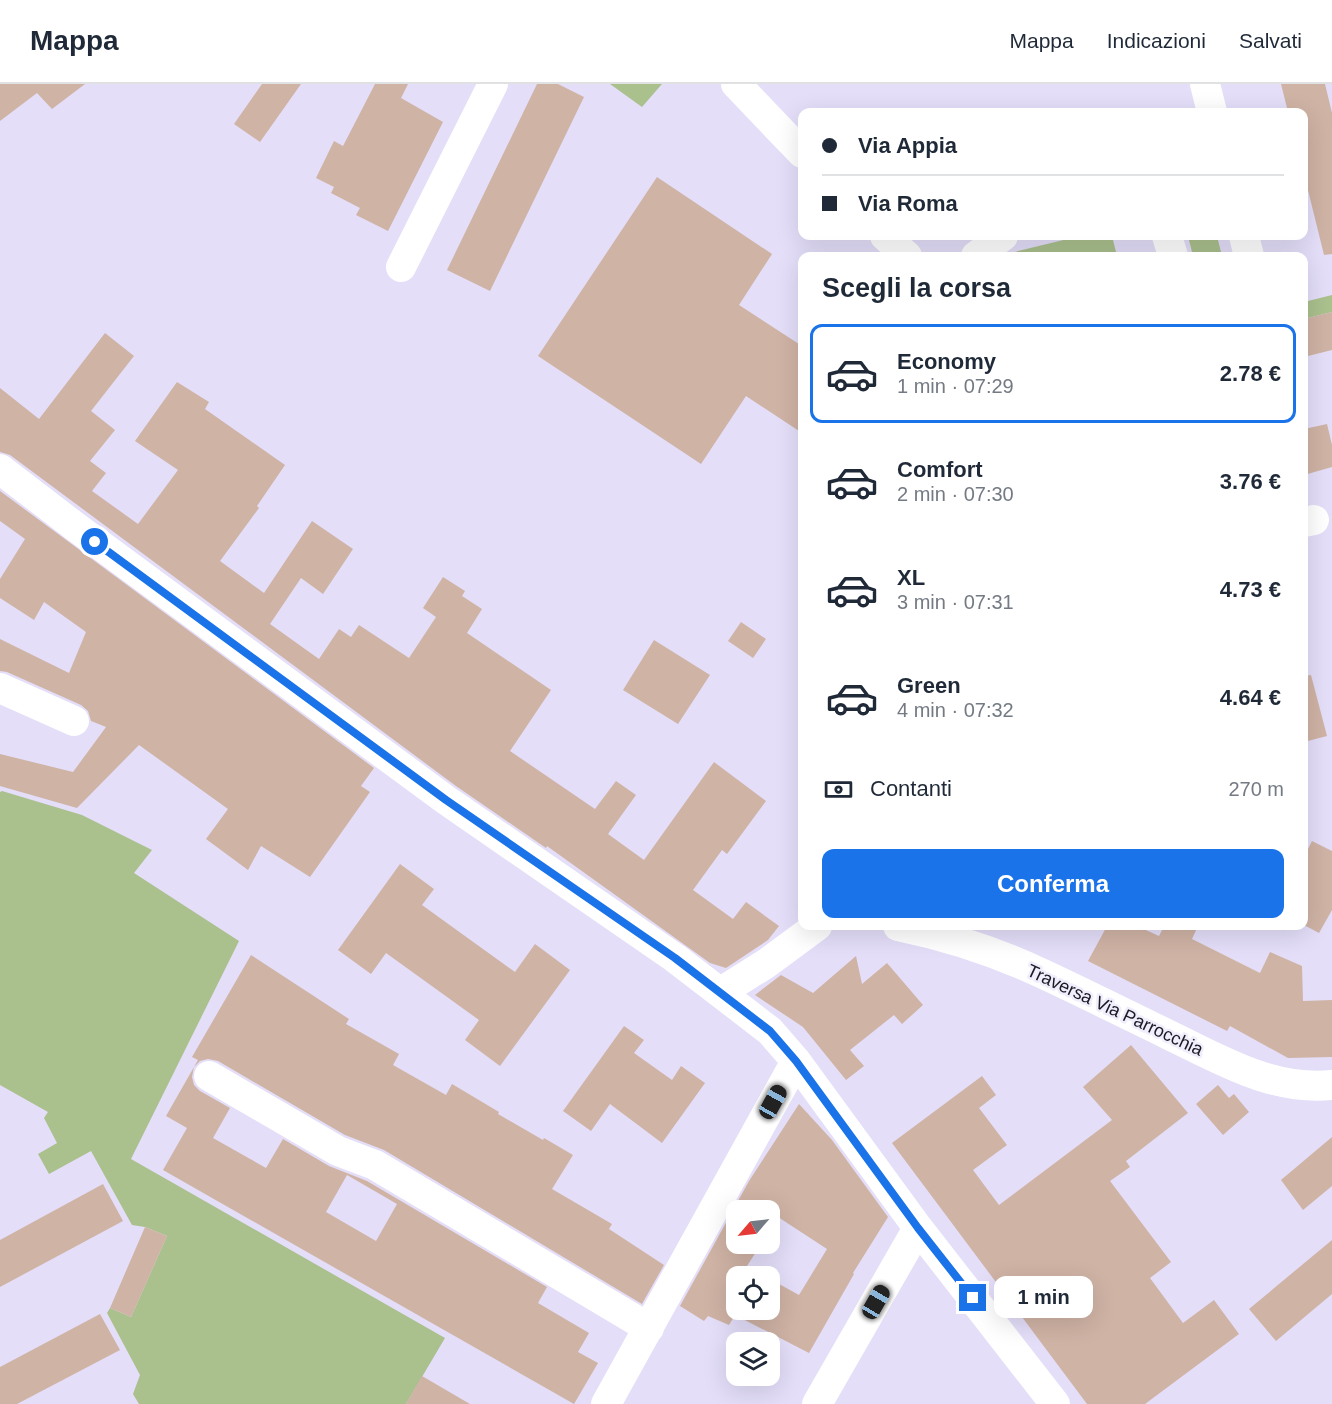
<!DOCTYPE html>
<html lang="it">
<meta charset="utf-8">
<style>
:root{--surface:#fff;--page:#f6f6f7;--text:#1f2937;--muted:#747a83;--line:#e0e1e3;--accent:#1a73e8}
body{margin:0;font-family:Helvetica,sans-serif;background:var(--page);color:var(--text);height:100vh;display:flex;flex-direction:column;font-size:22px;white-space:nowrap}
*{box-sizing:border-box;margin:0}
p{font-size:20px;color:var(--muted)}
.icon{flex:none;width:33px;height:33px;fill:none;stroke:currentColor;stroke-width:2;stroke-linecap:round;stroke-linejoin:round}
.map{position:relative;flex:1;overflow:hidden}
.drawer{position:absolute;left:798px;top:168px;width:510px;height:678px;display:flex;flex-direction:column;background:var(--surface);border-radius:12px;box-shadow:0 6px 24px #0002}
.drawer>*{flex:none}
.hud{position:absolute;left:798px;top:24px;width:510px;height:132px;border-radius:12px;box-shadow:0 6px 24px #0002;display:grid;align-content:center;height:132px;padding:0 24px;background:var(--surface)}
.needle{width:39px;rotate:242deg}
.buttons{position:absolute;left:726px;top:1116px;display:grid;gap:12px}
.buttons a{display:grid;place-items:center;width:54px;height:54px;border-radius:12px;background:var(--surface);box-shadow:0 6px 24px #0002;font-size:30px}
.end{position:absolute;width:27px;height:27px;margin:-14px;border:8px solid #1a73e8;background:#fff;box-shadow:0 0 0 3px #fff}
.from{border-radius:50%}
.bubble{position:absolute;height:42px;border-radius:12px;background:var(--surface);box-shadow:0 6px 24px #0002;font-size:20px;font-weight:600;line-height:42px;text-align:center}
.car{position:absolute;width:18px;height:36px;margin:-18px -9px;border-radius:8px;box-shadow:0 0 4px 2px #0007;background:linear-gradient(#222 24%,#8ab4d8 0 40%,#222 0 76%,#8ab4d8 0 86%,#222 0)}
.hud b{display:flex;align-items:center;gap:21px;height:57px;font-size:22px}
.hud b+b{border-top:2px solid var(--line)}
.hud i{width:15px;height:15px;background:var(--text)}
ul{padding:0;list-style:none}
li{display:flex;align-items:center;gap:18px;height:99px;margin:0 12px 9px;padding:0 12px;border:3px solid transparent;border-radius:12px}
li div{flex:1}
li b{display:block;font-size:22px}
li em{font-style:normal;font-weight:600}
li.active{border-color:var(--accent)}
li>.icon{width:54px;height:54px;stroke-width:1.5}
h2{padding:0 24px;font-size:27px;line-height:72px}
.pay{display:flex;align-items:center;gap:15px;height:66px;padding:0 24px;font-size:22px}
.pay p{margin-inline-start:auto}
.action{display:flex;gap:12px;margin-top:auto;padding:12px 24px}
.action a{flex:1;height:69px;border-radius:12px;background:var(--accent);color:#fff;font-size:24px;font-weight:600;line-height:69px;text-align:center}
header{display:flex;align-items:center;gap:36px;box-sizing:border-box;height:84px;padding:0 30px;background:var(--surface);border-bottom:2px solid var(--line)}
header strong{font-size:28px}
nav{display:flex;gap:33px;margin-inline-start:auto;font-size:21px}
.map>svg:first-child{display:block}
.green{fill:#aac08d}
.building{fill:#cfb3a5;fill-rule:evenodd}
.lines{fill:none;stroke-linecap:round;stroke-linejoin:round}
.street{stroke:#fff;stroke-width:30}
.route{stroke:#1a73e8;stroke-width:8}
.labels{text-anchor:middle;stroke-width:5;stroke-linejoin:round;paint-order:stroke}
.street-label{font-size:18px;fill:#1b1922;stroke:#f0edfd}
</style>
<header>
<strong>Mappa</strong>
<nav><a>Mappa</a><a>Indicazioni</a><a>Salvati</a></nav>
</header>
<div class="map">
<svg width="1332" height="1320" viewBox="0 0 1332 1320">
<rect width="100%" height="100%" fill="#e4def9"/>
<!-- green -->
<path class="green" d="M 610,0 L 662,0 L 642,23 Z
M 1080,152 L 1112,152 L 1117,172 L 1006,172 L 1018,167 Z
M 1188,152 L 1217,152 L 1222,172 L 1193,172 Z
M 1332,211 L 1332,228 L 1304,235 L 1304,218 Z
M 2,707 L 82,731 L 152,766 L 134,789 L 239,857 L 131,1075 L 445,1254 L 406,1320 L 139,1320 L 133,1310 L 140,1291 L 107,1229 L 110,1224 L 131,1233 L 167,1152 L 145,1143 L 132,1141 L 91,1067 L 49,1090 L 38,1070 L 57,1059 L 44,1034 L 48,1028 L 0,1001 L 0,708 Z"/>
<!-- building -->
<path class="building" d="M 0,0 L 85,0 L 52,25 L 37,9 L 0,37 Z
M 262,0 L 301,0 L 260,58 L 234,40 Z
M 375,0 L 408,0 L 401,14 L 443,38 L 388,147 L 356,131 L 360,124 L 331,109 L 334,103 L 316,94 L 334,57 L 343,62 Z
M 537,0 L 558,0 L 584,13 L 490,207 L 447,186 Z
M 1281,0 L 1325,0 L 1332,29 L 1332,170 L 1324,171 L 1304,90 L 1304,28 L 1288,28 Z
M 657,93 L 772,170 L 739,221 L 802,262 L 802,349 L 746,312 L 701,380 L 538,272 Z
M 1332,228 L 1332,266 L 1304,273 L 1304,235 Z
M 105,249 L 134,272 L 91,327 L 115,346 L 90,377 L 106,389 L 92,407 L 138,440 L 178,386 L 135,357 L 177,298 L 209,318 L 205,325 L 285,381 L 257,422 L 259,424 L 220,477 L 264,509 L 312,437 L 353,465 L 323,510 L 301,494 L 270,540 L 319,575 L 339,545 L 351,553 L 359,541 L 409,574 L 436,533 L 423,524 L 443,493 L 465,507 L 462,512 L 482,525 L 467,549 L 551,606 L 510,667 L 595,725 L 616,697 L 636,711 L 608,750 L 644,776 L 714,678 L 766,717 L 727,770 L 722,766 L 693,806 L 733,835 L 746,818 L 779,842 L 768,856 L 726,884 L 710,879 L 547,762 L 546,764 L 456,702 L 10,371 L 0,368 L 0,304 L 39,335 Z
M 1327,340 L 1332,361 L 1332,383 L 1304,391 L 1304,345 Z
M 0,407 L 374,684 L 361,702 L 370,708 L 310,793 L 261,762 L 248,786 L 206,755 L 228,725 L 139,661 L 77,724 L 0,702 L 0,670 L 73,688 L 106,643 L 91,637 L 88,627 L 81,621 L 7,588 L 0,587 L 0,555 L 69,589 L 86,548 L 44,518 L 34,536 L 0,514 L 0,495 L 25,455 L 0,437 Z
M 741,538 L 766,555 L 753,574 L 728,557 Z
M 654,556 L 710,591 L 678,640 L 623,606 Z
M 1311,591 L 1327,652 L 1304,658 L 1304,592 Z
M 1312,757 L 1332,767 L 1332,826 L 1319,849 L 1304,841 L 1304,773 Z
M 400,780 L 434,805 L 422,821 L 515,888 L 535,860 L 570,886 L 500,982 L 465,956 L 479,936 L 386,869 L 371,890 L 338,866 Z
M 1107,842 L 1137,842 L 1159,852 L 1164,842 L 1198,842 L 1192,855 L 1260,889 L 1270,868 L 1302,882 L 1303,917 L 1332,916 L 1332,973 L 1288,974 L 1230,942 L 1227,947 L 1088,877 Z
M 251,871 L 349,935 L 346,940 L 399,970 L 393,981 L 446,1011 L 452,1000 L 499,1028 L 498,1030 L 543,1056 L 544,1054 L 573,1071 L 552,1105 L 612,1140 L 609,1145 L 664,1181 L 642,1220 L 384,1066 L 345,1051 L 218,977 L 208,975 L 200,977 L 194,983 L 192,993 L 194,1001 L 200,1007 L 230,1024 L 213,1054 L 266,1084 L 283,1055 L 329,1082 L 367,1097 L 547,1203 L 538,1219 L 589,1249 L 578,1268 L 598,1279 L 574,1320 L 163,1086 L 187,1044 L 166,1032 L 198,976 L 192,973 ZM 347,1091 L 397,1120 L 376,1157 L 326,1128 Z
M 856,872 L 862,900 L 887,879 L 923,921 L 902,940 L 894,931 L 850,966 L 864,982 L 846,996 L 803,943 L 755,911 L 781,891 L 813,909 Z
M 624,942 L 644,956 L 634,969 L 672,996 L 681,982 L 705,999 L 662,1059 L 610,1020 L 591,1047 L 563,1027 Z
M 1131,961 L 1188,1029 L 1126,1077 L 1130,1083 L 1110,1097 L 1171,1178 L 1150,1194 L 1183,1239 L 1214,1216 L 1239,1250 L 1145,1320 L 1087,1320 L 892,1059 L 982,992 L 996,1011 L 979,1024 L 1007,1061 L 973,1086 L 999,1121 L 1112,1036 L 1083,1003 Z
M 1218,1001 L 1229,1014 L 1234,1010 L 1249,1028 L 1223,1051 L 1196,1020 Z
M 799,1020 L 832,1056 L 888,1133 L 853,1189 L 854,1190 L 809,1269 L 735,1231 L 729,1241 L 708,1232 L 704,1237 L 680,1222 L 749,1097 ZM 736,1126 L 770,1126 L 770,1147 L 778,1133 L 827,1165 L 799,1211 L 770,1195 L 770,1226 L 736,1226 L 736,1192 L 766,1192 L 747,1182 L 761,1160 L 736,1160 Z
M 1332,1053 L 1332,1102 L 1303,1126 L 1281,1096 Z
M 103,1100 L 123,1137 L 0,1203 L 0,1156 Z
M 145,1143 L 167,1152 L 131,1233 L 110,1224 Z
M 1332,1156 L 1332,1210 L 1276,1257 L 1249,1225 Z
M 100,1230 L 120,1266 L 17,1320 L 0,1320 L 0,1283 Z
M 422,1292 L 470,1320 L 406,1320 Z"/>
<g class="lines">
<!-- street -->
<path class="street" d="M 736,0 L 802,69
M 1205,0 L 1212,28
M 885,152 L 907,172
M 1167,152 L 1173,172
M 1244,152 L 1249,172
M 976,172 L 1003,152
M 401,183 L 493,0
M 0,385 L 77,444 L 446,716 L 675,874 L 770,947 L 796,977 L 918,1144 L 1055,1320
M 1304,438 L 1314,436
M 0,604 L 74,637
M 898,842 C 947,852 996,868 1041,889 C 1084,909 1126,930 1169,951 C 1221,976 1272,1007 1332,1001
M 721,908 L 767,879 L 817,842
M 209,992 L 338,1067 L 375,1081 L 649,1244
M 606,1320 L 796,977
M 817,1320 L 918,1144"/>
</g>
<g class="lines">
<!-- route -->
<path class="route" d="M 95,458 L 446,716 L 675,874 L 770,947 L 796,977 L 918,1144 L 973,1214"/>
</g>
<g class="labels">
<!-- street labels -->
<g class="street-label">
<text transform="translate(1115 926) rotate(25)" y="6">Traversa Via Parrocchia</text>
</g>
</g>
</svg>
<div class="buttons">
<a><svg class="needle" viewBox="-14 -14 28 28"><path d="M0-13l5 13h-10z" fill="#e53935"/><path d="M0 13l5-13h-10z" fill="#747a83"/></svg></a>
<a><svg class="icon" aria-label="locate" viewBox="0 0 24 24"><circle cx="12" cy="12" r="6"/><path d="M12 2v4M12 18v4M2 12h4M18 12h4"/></svg></a>
<a><svg class="icon" aria-label="layers" viewBox="0 0 24 24"><path d="M12 4l9 5-9 5-9-5zM3 14l9 5 9-5"/></svg></a>
</div>
<i class="end from" style="left:95px;top:458px"></i>
<i class="end" style="left:973px;top:1214px"></i>
<div class="bubble" style="left:994px;top:1192px;width:99px">1 min</div>
<i class="car" style="left:773px;top:1018px;rotate:29deg"></i>
<i class="car" style="left:876px;top:1218px;rotate:30deg"></i>
<div class="hud">
<b><i class="from"></i>Via Appia</b>
<b><i></i>Via Roma</b>
</div>
<section class="drawer">
<h2>Scegli la corsa</h2>
<ul>
<li class="active"><svg class="icon" aria-label="car" viewBox="0 0 24 24"><path d="M5 17H2v-5l4-1 3-4h7l3 4 3 1v5h-3M9 17h6M6 11h13"/><circle cx="7" cy="17" r="2"/><circle cx="17" cy="17" r="2"/></svg><div><b>Economy</b><p>1 min · 07:29</p></div><em>2.78 €</em></li>
<li><svg class="icon" aria-label="car" viewBox="0 0 24 24"><path d="M5 17H2v-5l4-1 3-4h7l3 4 3 1v5h-3M9 17h6M6 11h13"/><circle cx="7" cy="17" r="2"/><circle cx="17" cy="17" r="2"/></svg><div><b>Comfort</b><p>2 min · 07:30</p></div><em>3.76 €</em></li>
<li><svg class="icon" aria-label="car" viewBox="0 0 24 24"><path d="M5 17H2v-5l4-1 3-4h7l3 4 3 1v5h-3M9 17h6M6 11h13"/><circle cx="7" cy="17" r="2"/><circle cx="17" cy="17" r="2"/></svg><div><b>XL</b><p>3 min · 07:31</p></div><em>4.73 €</em></li>
<li><svg class="icon" aria-label="car" viewBox="0 0 24 24"><path d="M5 17H2v-5l4-1 3-4h7l3 4 3 1v5h-3M9 17h6M6 11h13"/><circle cx="7" cy="17" r="2"/><circle cx="17" cy="17" r="2"/></svg><div><b>Green</b><p>4 min · 07:32</p></div><em>4.64 €</em></li>
</ul>
<div class="pay"><svg class="icon" aria-label="cash" viewBox="0 0 24 24"><path d="M3 7h18v10H3z"/><circle cx="12" cy="12" r="2"/></svg>Contanti<p>270 m</p></div>
<div class="action"><a>Conferma</a></div>
</section>
</div>
